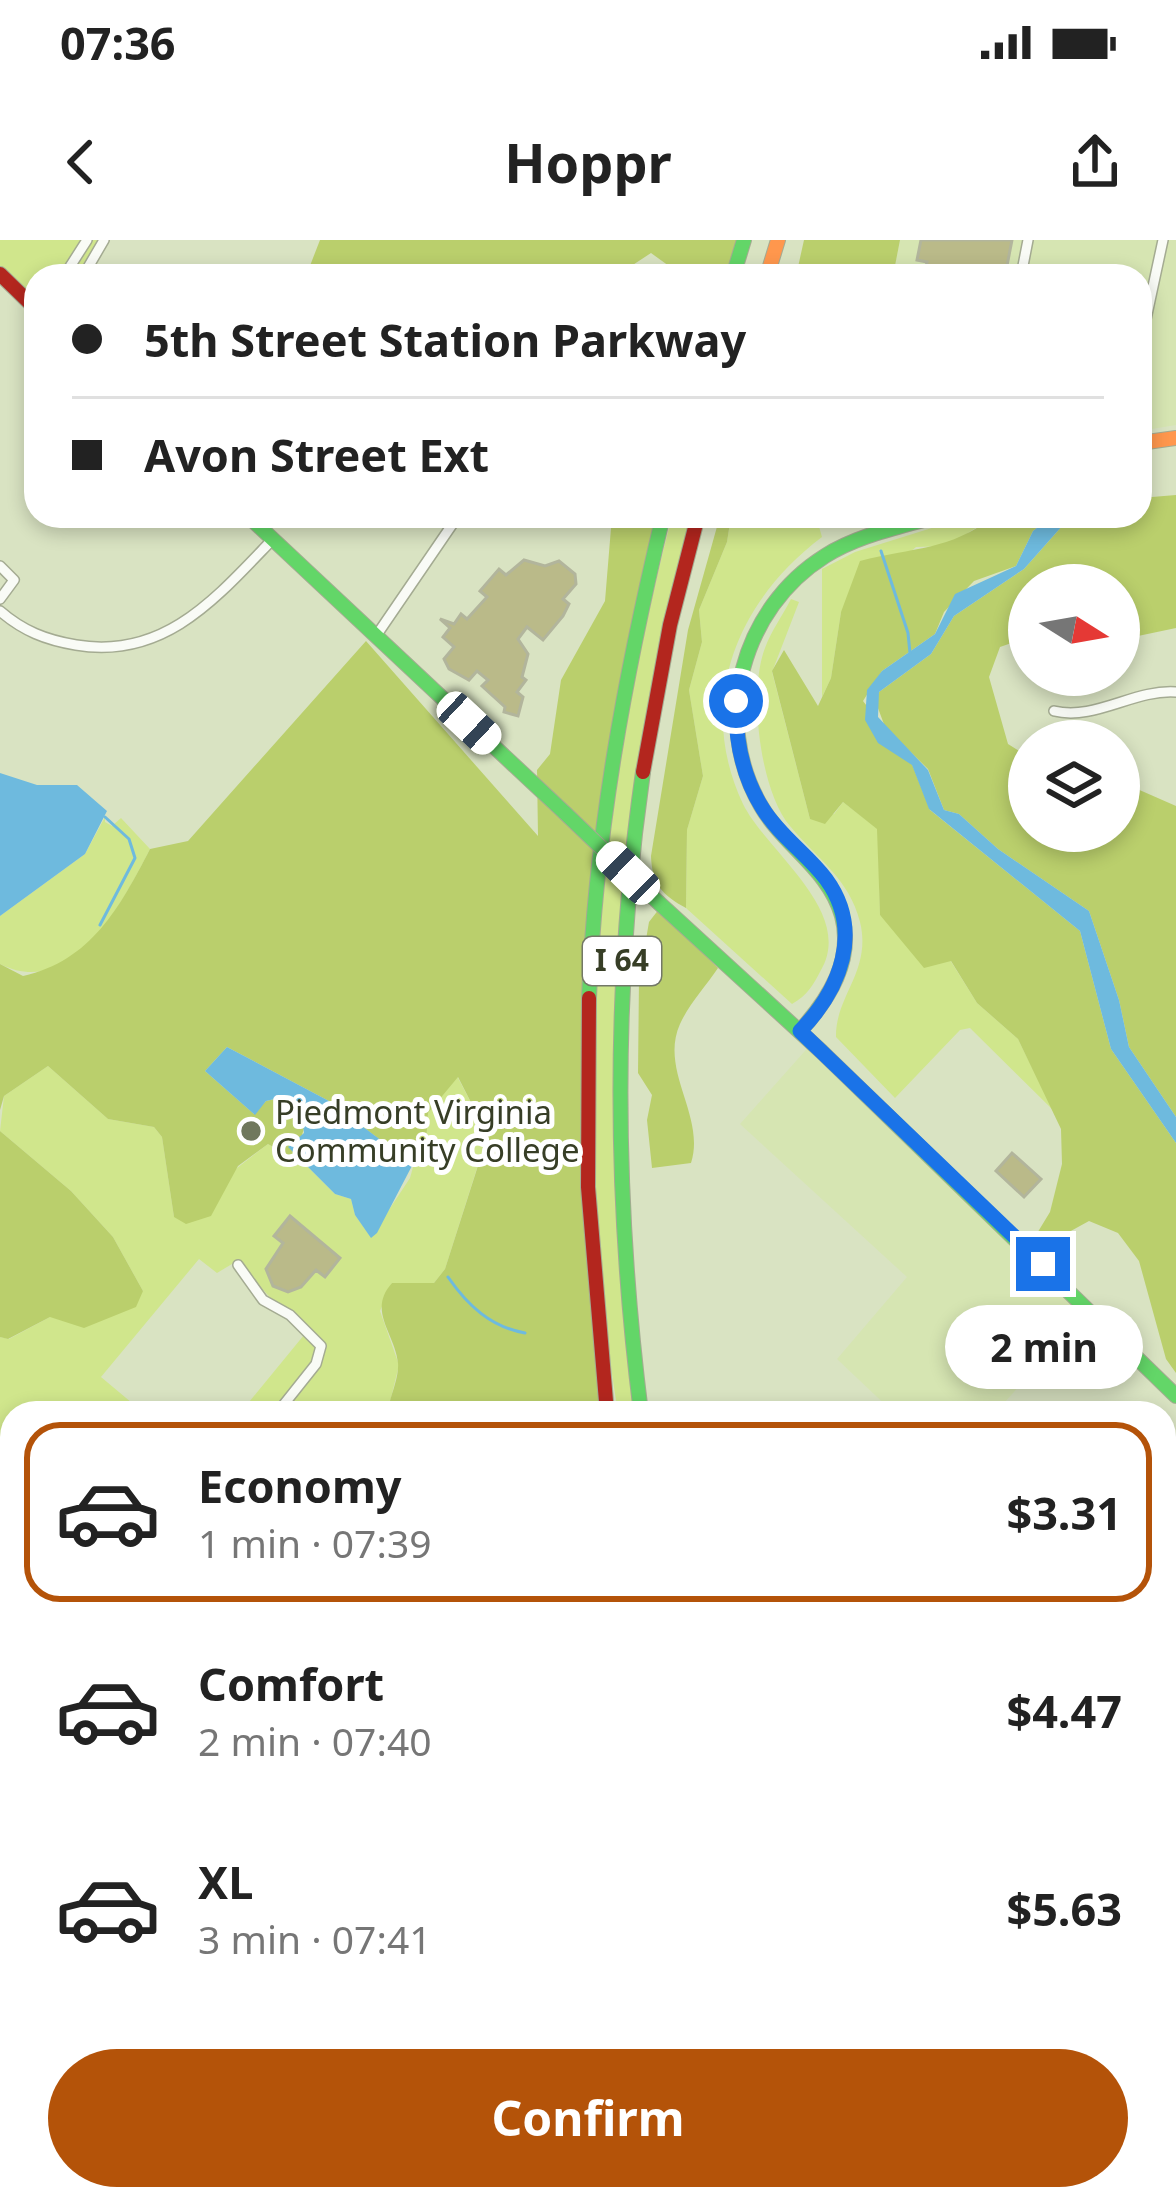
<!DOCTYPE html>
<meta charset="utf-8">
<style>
:root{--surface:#fff;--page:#f2f2f2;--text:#222;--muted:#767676;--line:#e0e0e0;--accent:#b45309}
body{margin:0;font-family:"Noto Sans",sans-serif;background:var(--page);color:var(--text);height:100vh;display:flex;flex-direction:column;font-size:45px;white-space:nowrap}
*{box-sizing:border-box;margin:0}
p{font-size:39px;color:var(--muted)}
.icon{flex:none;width:66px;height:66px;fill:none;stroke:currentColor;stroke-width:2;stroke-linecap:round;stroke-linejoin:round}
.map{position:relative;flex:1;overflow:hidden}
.details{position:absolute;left:0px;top:1161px;width:1176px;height:810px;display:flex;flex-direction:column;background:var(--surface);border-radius:36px 36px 0 0;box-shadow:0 6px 18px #0003}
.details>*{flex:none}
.top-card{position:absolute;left:24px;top:24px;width:1128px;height:264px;border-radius:36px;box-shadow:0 6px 18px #0003;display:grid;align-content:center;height:264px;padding:0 48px;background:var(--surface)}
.needle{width:78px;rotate:101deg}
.controls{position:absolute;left:1008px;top:324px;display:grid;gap:24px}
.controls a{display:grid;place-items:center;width:132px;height:132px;border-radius:50%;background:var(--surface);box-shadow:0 6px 18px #0003;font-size:60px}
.end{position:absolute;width:54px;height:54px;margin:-27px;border:15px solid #1a73e8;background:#fff;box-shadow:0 0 0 6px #fff}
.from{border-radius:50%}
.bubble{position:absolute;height:84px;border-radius:42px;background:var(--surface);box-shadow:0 6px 18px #0003;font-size:39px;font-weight:700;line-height:84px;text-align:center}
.car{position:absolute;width:36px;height:72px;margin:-36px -18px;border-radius:15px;box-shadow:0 0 9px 3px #0007;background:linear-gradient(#fff 24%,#345 0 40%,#fff 0 76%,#345 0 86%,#fff 0)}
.top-card b{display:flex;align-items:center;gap:42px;height:114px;font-size:45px}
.top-card b+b{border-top:3px solid var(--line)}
.top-card i{width:30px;height:30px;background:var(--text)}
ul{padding:21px 0 0;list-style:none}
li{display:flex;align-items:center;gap:36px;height:180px;margin:0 24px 18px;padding:0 24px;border:6px solid transparent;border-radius:36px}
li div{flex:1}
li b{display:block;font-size:45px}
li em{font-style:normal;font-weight:700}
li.selected{border-color:var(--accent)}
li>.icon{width:108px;height:108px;stroke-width:1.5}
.cta{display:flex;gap:24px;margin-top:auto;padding:24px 48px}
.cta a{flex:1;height:138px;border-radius:72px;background:var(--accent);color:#fff;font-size:48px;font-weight:700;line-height:138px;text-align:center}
.status{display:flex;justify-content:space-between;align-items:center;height:84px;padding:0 60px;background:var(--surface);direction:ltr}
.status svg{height:33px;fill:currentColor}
header{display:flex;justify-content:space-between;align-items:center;height:156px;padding:0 48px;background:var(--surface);font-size:54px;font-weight:700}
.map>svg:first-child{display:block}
.built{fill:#d6e5b2}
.green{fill:#d0e68c}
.forest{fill:#bacf6c}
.water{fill:#6ebade}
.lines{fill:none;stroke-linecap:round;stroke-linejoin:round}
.stream{stroke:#6ebade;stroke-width:3}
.building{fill:#baba89;stroke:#b2b59c;stroke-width:3}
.street-casing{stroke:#a4ab92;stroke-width:12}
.fast-casing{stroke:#a4ab92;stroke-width:16}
.slow-casing{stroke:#a4ab92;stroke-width:16}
.jam-casing{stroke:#a4ab92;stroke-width:16}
.street{stroke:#f9fbf6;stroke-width:9}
.fast{stroke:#63d668;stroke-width:14}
.slow{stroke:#ff974d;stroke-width:14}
.jam{stroke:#b3261e;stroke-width:14}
.fast-bridge-casing{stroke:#a4ab92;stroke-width:16;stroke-linecap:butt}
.fast-bridge{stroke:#63d668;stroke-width:14}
.route{stroke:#1a73e8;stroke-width:15}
.poi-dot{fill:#70785d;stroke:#fff;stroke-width:4.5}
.labels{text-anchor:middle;stroke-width:10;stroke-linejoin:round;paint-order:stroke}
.shield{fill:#fff;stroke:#737867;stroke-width:3}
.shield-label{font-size:30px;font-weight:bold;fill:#373e26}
.poi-label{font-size:33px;fill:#373e26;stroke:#fff;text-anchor:start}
</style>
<div class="status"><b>07:36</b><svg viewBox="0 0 49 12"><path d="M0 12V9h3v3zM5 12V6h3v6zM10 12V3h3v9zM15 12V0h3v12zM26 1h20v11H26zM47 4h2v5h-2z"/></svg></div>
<header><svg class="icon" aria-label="back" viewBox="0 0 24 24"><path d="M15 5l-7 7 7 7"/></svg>Hoppr<svg class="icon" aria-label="share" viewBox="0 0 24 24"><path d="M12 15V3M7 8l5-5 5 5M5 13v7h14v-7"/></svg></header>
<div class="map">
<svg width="1176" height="1971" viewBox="0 0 1176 1971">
<rect width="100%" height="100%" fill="#d9e3c2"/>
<!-- built -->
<path class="built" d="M 900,0 L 1176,0 L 1176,185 L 1140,191 L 1140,36 L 893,36 Z
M 812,803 L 1090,1068 L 995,1173 L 894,1173 L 837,1119 L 907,1037 L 740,884 Z"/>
<!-- green -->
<path class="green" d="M 0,0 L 104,0 L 83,36 L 36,36 L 36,69 L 0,34 Z
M 672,276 L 695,276 L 668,381 L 616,790 L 638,1173 L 618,1173 C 569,874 596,568 672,276 Z
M 731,276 L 816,276 L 822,297 C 737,361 695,462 743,564 C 766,611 855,671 821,730 C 813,745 808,755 792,764 L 686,668 L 687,590 L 703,536 L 689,450 L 702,402 L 699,370 L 727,302 Z
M 970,276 L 994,276 L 948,306 L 916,307 L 841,372 L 831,438 L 822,457 L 822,329 L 855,312 Z
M 791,359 L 799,362 L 772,432 L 810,579 L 834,574 L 843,562 L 878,589 L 880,675 L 950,720 L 977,763 L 1018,799 L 1053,870 L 970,788 L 960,790 L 895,858 L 836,797 C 835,756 872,731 860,682 C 849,638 817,619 790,586 C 760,551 748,451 765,408 C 771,391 783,375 791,359 Z
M 105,577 L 105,582 L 112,586 L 121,578 L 150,609 C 123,662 73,761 0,724 L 0,676 L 85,614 Z
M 48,826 L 108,879 L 154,887 L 162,897 L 174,977 L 268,904 L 289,916 L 296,915 L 335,954 L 351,959 L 355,975 L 371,997 L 410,938 L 415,920 L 425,917 L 428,873 L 457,836 L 479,878 L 483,909 L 445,1029 L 434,1043 L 392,1043 L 380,1071 L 399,1125 L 390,1162 L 384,1165 L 389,1173 L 240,1173 L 304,1095 L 237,1021 L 217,1033 L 199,1019 L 101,1137 L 144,1173 L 12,1173 L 12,1322 L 0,1314 L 0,1097 L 9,1099 L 50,1077 L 143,1051 L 113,997 L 71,951 L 0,891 L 4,856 Z
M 12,1893 L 12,1959 L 91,1959 L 95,1971 L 24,1971 L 24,1963 L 0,1971 L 0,1921 Z"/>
<!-- forest -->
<path class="forest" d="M 320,0 L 744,0 L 733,36 L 668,36 L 669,26 L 651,13 L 616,36 L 452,36 L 398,28 L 373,30 L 368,36 L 306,36 Z
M 804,0 L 900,0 L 893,36 L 796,36 Z
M 1176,255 L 1176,388 L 1119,400 L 1119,345 L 1029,345 L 1029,397 L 1000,407 L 989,437 L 1008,504 L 1029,517 L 1029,591 L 1119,591 L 1119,541 L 1176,566 L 1176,877 L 1129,807 L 1119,760 L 1089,671 L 998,609 L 959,574 L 944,570 L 928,529 L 885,487 L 875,460 L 879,452 L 931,414 L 954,376 L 1024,329 L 1071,276 L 1140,276 L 1140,258 Z
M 612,276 L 663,276 L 625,433 L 586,773 L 607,1173 L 389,1173 L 383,1164 L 390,1161 C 393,1150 399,1135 398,1123 C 395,1093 367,1071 392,1043 L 434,1043 L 445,1029 L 483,910 L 479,878 L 458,837 L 428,873 L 425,918 C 397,921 375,891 349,879 L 344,869 L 227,807 L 205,831 L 254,874 L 266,861 L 279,858 L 302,876 L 305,885 L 296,915 L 289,916 L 268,904 L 238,926 L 211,976 L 186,984 L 174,977 L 162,897 L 154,887 L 108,879 L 48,826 L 4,856 L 0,870 L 0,724 L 23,736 C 91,721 120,667 150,609 L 188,601 L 366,401 L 538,596 L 537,530 L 550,514 L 561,440 L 605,361 Z
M 720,276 L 731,276 L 727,302 L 699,370 L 702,402 L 689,450 L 703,536 L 687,590 L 686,668 C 662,655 652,644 651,616 L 688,390 Z
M 994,276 L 1051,276 L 1033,291 L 1016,326 L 974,341 L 944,372 L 935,394 L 882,431 L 863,461 L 912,524 L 930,570 L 1080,691 L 1111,809 L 1176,903 L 1176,1133 L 1166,1119 L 1139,1021 L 1118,993 L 1089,981 L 1069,992 L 1050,1016 L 1036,995 L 1050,972 L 1062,924 L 1061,889 L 1018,799 L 977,763 L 951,721 L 924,728 L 880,675 L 877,589 L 843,562 L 825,584 L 810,579 L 772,431 L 784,410 L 818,466 L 831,438 L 841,372 L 860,321 C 913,307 950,311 994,276 Z
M 659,669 L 718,728 C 706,746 689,764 680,784 C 659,831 706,876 691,923 L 652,928 L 647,880 L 652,855 L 638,833 L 639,740 L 649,682 Z
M 0,891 L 71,951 L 113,997 L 143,1051 L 136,1067 L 84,1088 L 50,1077 L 8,1099 L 0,1097 Z
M 410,1959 L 471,1959 L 503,1969 L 550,1959 L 661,1959 L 654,1971 L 409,1971 Z
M 791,1959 L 1030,1959 L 1041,1971 L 793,1971 Z"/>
<!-- water -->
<path class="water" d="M 1071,276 L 1024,329 L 954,376 L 931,414 L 879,452 L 878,477 L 928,530 L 944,570 L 959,574 L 998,609 L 1089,671 L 1119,760 L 1129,807 L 1176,877 L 1176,903 L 1111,809 L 1080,691 L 929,569 L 912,525 L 878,503 L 865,480 L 867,450 L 882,431 L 935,394 L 955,354 L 1016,326 L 1033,291 L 1049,278 Z
M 0,533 L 37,545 L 77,545 L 107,571 L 85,614 L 0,676 Z
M 227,807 L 344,869 L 349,879 C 374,891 390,912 415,920 L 377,993 L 371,998 L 355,975 L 351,959 L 335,954 L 288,907 L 304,893 L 302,876 L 279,858 L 266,861 L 255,875 L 205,831 Z"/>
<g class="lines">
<!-- stream -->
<path class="stream" d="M 867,276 L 870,282
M 881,311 L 908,393 L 910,413
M 100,685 L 135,618 L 129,599 L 105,577
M 448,1037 C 468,1066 491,1087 525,1093
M 0,1761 L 12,1767
M 0,1897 L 12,1886
M 252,1959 L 273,1971"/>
</g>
<!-- building -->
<path class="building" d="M 921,0 L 1012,0 L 1005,36 L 924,36 L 927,22 L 917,20 Z
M 524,320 L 545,326 L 559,321 L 575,334 L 576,344 L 563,359 L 569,364 L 563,376 L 543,400 L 527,387 L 518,399 L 528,414 L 522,437 L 526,440 L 517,452 L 523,457 L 518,476 L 504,472 L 505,467 L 482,446 L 488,440 L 477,431 L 469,440 L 449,429 L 444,419 L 454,407 L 443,397 L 450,388 L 440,379 L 454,384 L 461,374 L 467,379 L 487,357 L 480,351 L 499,329 L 506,335 Z
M 1012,913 L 1041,939 L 1024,957 L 996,931 Z
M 290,976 L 340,1018 L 325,1037 L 316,1030 L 301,1047 L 288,1052 L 273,1046 L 266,1029 L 283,1003 L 274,996 Z"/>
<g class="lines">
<!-- street casing -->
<g class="street-casing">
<path id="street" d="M 64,36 L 87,0
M 83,36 L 104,0
M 1021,36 L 1028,0
M 1140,107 L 1163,0
M 0,326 L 14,340 L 0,359
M 0,371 C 23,391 46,400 76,405 C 165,420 217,357 273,299
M 376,396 L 458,276
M 1054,471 C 1095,481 1134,449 1176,452
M 238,1025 L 263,1060 L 290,1075 L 321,1106 L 316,1124 L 277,1173
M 0,1395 L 7,1395
M 0,1535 L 12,1535
M 1164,1843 L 1176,1838
M 1164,1892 L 1176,1905"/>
</g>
<!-- fast casing -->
<g class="fast-casing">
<path id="fast" d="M 733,36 L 744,0
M 248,276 L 565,573
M 659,663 L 822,812 L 1176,1156
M 589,758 C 595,595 625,435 663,276
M 800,791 C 829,759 854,720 842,676 C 829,629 784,606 761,566 C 711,480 742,368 825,316 C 858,295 900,287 937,276
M 641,1173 C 614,958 612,747 643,532
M 0,1837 L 12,1847
M 206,1959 L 223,1971
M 672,1971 L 678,1959"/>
</g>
<!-- slow casing -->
<g class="slow-casing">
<path id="slow" d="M 767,36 L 778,0
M 1140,203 L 1176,198
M 0,1811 L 12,1819
M 727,1959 L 729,1971"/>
</g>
<!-- jam casing -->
<g class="jam-casing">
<path id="jam" d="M 0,34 L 36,69
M 643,532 L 670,385 L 698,276
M 589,758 L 588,947 L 607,1173
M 170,1959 L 186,1971
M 761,1959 L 763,1971"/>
</g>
<!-- street -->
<use href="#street" class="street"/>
<!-- fast -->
<use href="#fast" class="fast"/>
<!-- slow -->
<use href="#slow" class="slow"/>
<!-- jam -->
<use href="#jam" class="jam"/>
<!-- fast-bridge casing -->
<g class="fast-bridge-casing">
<path id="fast-bridge" d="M 565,573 L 659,663"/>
</g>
<!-- fast-bridge -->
<use href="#fast-bridge" class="fast-bridge"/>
</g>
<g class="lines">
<!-- route -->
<path class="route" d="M 736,461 C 735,500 742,536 763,569 C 780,596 807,614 826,639 C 864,691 840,750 800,791 L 1043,1024"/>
</g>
<!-- markers -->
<circle class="poi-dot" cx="251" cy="891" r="12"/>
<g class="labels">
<!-- shield labels -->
<rect class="shield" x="583" y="697" width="78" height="48" rx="9"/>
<g class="shield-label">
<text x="622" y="731">I 64</text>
</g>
<!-- poi labels -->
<g class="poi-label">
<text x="275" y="884">Piedmont Virginia<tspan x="275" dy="38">Community College</tspan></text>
</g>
</g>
</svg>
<div class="controls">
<a><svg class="needle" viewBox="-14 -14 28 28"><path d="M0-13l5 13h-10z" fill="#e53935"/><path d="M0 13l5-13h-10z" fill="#767676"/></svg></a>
<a><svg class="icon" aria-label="layers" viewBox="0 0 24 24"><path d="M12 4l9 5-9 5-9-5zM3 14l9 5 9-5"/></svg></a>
</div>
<i class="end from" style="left:736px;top:461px"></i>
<i class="end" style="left:1043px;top:1024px"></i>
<div class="bubble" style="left:945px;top:1065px;width:198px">2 min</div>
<i class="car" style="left:469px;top:483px;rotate:133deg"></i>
<i class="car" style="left:628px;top:633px;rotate:314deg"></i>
<div class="top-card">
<b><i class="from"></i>5th Street Station Parkway</b>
<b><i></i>Avon Street Ext</b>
</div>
<section class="details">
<ul>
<li class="selected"><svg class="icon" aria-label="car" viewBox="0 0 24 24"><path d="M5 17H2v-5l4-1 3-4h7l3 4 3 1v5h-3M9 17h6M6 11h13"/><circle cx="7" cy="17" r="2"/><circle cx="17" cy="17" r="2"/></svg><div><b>Economy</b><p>1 min · 07:39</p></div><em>$3.31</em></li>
<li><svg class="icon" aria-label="car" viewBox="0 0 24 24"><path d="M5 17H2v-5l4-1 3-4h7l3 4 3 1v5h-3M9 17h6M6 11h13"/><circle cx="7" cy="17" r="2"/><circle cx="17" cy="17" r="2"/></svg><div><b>Comfort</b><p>2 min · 07:40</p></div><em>$4.47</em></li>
<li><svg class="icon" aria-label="car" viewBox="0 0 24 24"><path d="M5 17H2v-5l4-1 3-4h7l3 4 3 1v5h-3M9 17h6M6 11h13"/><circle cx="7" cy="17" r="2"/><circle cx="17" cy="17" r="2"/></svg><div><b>XL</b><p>3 min · 07:41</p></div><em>$5.63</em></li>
</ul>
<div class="cta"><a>Confirm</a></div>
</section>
</div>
